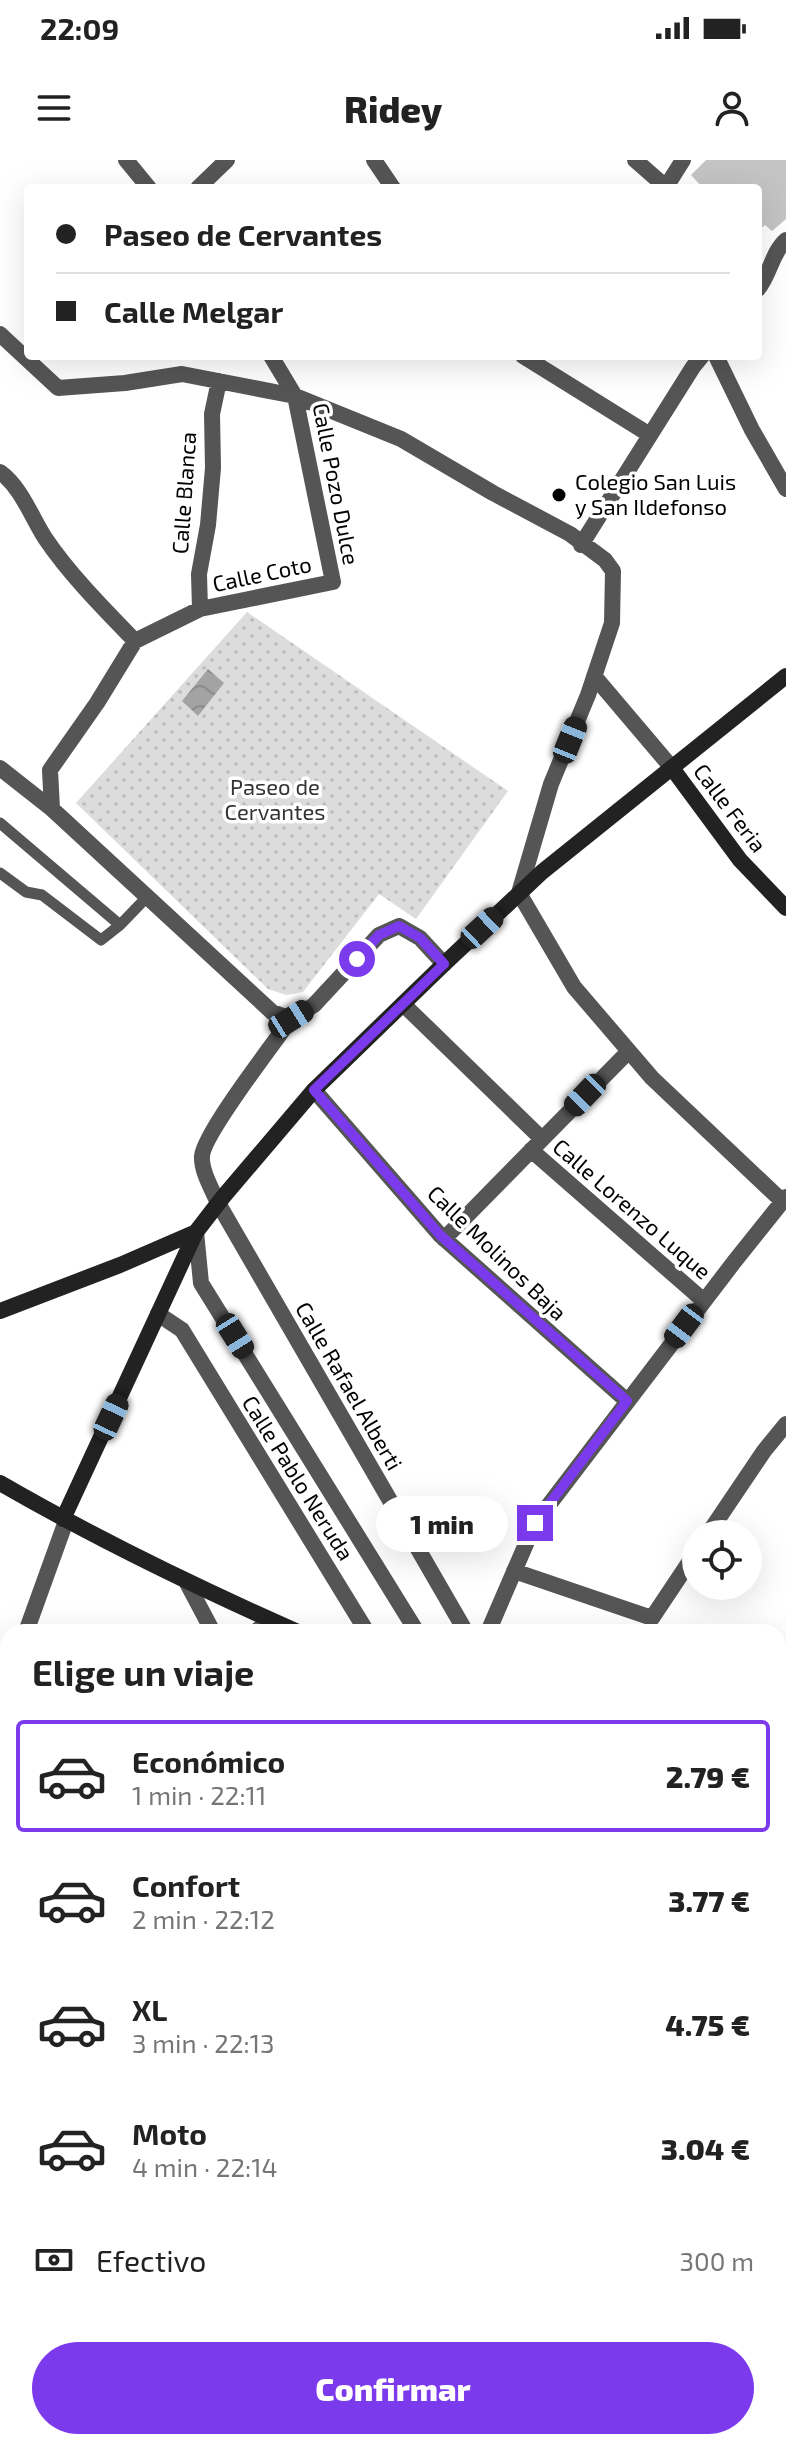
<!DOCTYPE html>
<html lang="es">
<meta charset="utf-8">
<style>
:root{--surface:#fff;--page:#f2f2f2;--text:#222;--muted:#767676;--line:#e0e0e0;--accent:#7c3aed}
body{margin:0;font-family:"Exo 2",sans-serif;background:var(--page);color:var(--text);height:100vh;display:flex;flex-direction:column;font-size:30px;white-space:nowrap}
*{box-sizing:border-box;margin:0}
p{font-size:26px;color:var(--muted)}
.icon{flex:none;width:44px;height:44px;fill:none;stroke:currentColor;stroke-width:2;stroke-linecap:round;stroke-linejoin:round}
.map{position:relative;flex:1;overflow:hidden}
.details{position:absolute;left:0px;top:1464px;width:786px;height:826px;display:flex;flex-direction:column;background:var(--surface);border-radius:24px 24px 0 0;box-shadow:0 8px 32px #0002}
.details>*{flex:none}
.top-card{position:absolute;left:24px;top:24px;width:738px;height:176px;border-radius:8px;box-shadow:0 8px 32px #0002;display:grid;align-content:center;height:176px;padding:0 32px;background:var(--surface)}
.tools{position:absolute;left:682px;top:1360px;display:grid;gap:16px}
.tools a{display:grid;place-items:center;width:80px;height:80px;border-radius:50%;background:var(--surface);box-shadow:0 8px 32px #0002;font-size:40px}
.end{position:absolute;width:36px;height:36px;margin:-18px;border:10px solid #7c3aed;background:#fff;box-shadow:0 0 0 4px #fff}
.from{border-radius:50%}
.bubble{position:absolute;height:56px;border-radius:28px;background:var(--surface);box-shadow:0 8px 32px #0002;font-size:26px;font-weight:800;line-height:56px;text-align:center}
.car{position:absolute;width:24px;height:48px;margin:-24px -12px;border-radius:10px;box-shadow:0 0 6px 2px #0007;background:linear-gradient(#222 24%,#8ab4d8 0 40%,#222 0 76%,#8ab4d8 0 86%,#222 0)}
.top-card b{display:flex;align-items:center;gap:28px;height:76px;font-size:30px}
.top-card b+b{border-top:2px solid var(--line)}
.top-card i{width:20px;height:20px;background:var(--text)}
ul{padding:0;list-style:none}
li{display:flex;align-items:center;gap:24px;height:112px;margin:0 16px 12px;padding:0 16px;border:4px solid transparent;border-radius:8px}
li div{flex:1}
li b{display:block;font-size:30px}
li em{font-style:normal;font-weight:800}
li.on{border-color:var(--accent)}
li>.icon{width:72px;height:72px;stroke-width:1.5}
h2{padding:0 32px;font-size:36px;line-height:96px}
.pay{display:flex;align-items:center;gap:20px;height:88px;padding:0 32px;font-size:30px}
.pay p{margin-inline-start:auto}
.primary-button{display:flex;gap:16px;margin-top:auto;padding:16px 32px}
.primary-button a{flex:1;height:92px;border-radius:48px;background:var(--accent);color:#fff;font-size:32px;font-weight:800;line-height:92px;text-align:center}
.status{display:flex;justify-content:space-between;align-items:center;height:56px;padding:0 40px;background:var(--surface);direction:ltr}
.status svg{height:22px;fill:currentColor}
header{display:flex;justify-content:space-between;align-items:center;height:104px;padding:0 32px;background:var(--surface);font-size:36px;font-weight:800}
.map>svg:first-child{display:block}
.park{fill:url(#park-dots)}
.water{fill:url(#water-waves)}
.building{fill:#c4c4c4}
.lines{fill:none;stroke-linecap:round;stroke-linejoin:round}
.lane{stroke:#555;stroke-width:11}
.street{stroke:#555;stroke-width:16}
.secondary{stroke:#222;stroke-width:16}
.route{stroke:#7c3aed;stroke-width:10}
.poi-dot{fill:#000;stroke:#fff;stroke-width:3}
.labels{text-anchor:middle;stroke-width:7;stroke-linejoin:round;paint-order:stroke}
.poi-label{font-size:22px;fill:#000;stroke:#fff;text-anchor:start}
.street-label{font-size:22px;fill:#000;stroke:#fff}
.park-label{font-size:22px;fill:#333;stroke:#fff}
</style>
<div class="status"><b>22:09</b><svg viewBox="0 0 49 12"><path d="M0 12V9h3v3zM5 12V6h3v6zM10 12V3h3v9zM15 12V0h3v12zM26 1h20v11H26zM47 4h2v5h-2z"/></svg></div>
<header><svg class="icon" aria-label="menu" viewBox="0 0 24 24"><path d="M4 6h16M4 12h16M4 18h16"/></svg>Ridey<svg class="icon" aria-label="person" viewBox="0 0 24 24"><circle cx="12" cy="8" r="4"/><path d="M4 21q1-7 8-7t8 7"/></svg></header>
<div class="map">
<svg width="786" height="2289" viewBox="0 0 786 2289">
<defs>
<pattern id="park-dots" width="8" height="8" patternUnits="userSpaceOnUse" patternTransform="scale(2)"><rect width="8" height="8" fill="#dcdcdc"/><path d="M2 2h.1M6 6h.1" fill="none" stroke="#bbb" stroke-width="1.8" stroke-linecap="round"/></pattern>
<pattern id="water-waves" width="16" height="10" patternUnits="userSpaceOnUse" patternTransform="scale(2)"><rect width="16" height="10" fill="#a3a3a3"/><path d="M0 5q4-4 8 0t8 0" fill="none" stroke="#8b8b8b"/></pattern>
</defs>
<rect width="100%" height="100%" fill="#fff"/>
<!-- park -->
<path class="park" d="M 247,452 L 508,631 L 416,759 L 379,734 L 303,832 L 286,835 L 268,829 L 76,643 Z"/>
<!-- water -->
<path class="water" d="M 208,509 L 224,523 L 198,556 L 182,541 Z"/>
<!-- building -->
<path class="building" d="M 706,0 L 786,0 L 786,59 L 772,71 L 765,65 L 758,71 L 758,28 L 703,28 L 691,15 Z"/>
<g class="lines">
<!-- lane -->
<path class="lane" d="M 0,663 L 120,765
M 0,713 L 26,732 L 42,735 L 101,780 L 120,765 L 147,737"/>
<!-- street -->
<path class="street" d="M 126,0 L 149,28
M 374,0 L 393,28
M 635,0 L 667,28
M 666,27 L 683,0
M 198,28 L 227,0
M 758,129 C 770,115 772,92 786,80
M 0,174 L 58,228 L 125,223 L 182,214 L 295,236 L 401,279 L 493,333 L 570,374 L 605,400 L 613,411 L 612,463 L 588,535 L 551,624 L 519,733 L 574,827 L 652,918 L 782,1041
M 523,196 L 650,275
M 716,196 L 752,270 L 786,329
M 0,312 C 21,327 31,356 45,378 C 70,415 104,449 135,481
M 581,385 L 693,207 L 702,196
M 200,449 L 199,414 L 208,365 L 213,308 L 212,254 L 219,221
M 594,516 L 672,608
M 0,608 L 52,649 L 272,852 L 291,859 L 314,845 L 379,775 L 399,766 L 420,778 L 444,804
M 52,649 L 50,610 L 97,543 L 135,481 L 200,449 L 333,422 L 295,236 L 271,196
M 403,844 L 542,979
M 291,859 C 274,883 204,973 202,996 C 201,1011 212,1029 218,1043 L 466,1472
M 314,930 L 440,1075 L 627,1241
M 531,990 L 704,1141
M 196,1072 L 201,1123 L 417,1472
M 444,1079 L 629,891
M 158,1154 L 182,1170 L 367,1472
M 708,1374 L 764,1291 L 786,1264
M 514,1411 L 652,1458 L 696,1392
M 187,1423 L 213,1472
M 26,1472 L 66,1361
M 255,1472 L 270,1460
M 488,1472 L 535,1363 L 734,1102 L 786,1037
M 0,1536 L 8,1516
M 0,1872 L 8,1881
M 0,2050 L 8,2059
M 0,2145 L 8,2128
M 778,2208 L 786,2215
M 0,2266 L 8,2253
M 142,2289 L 149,2282"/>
<!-- secondary -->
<path class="secondary" d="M 672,608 L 740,700 L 786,748
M 0,1151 L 120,1105 L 196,1072
M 0,1323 C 97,1379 196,1427 298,1472
M 63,1359 L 196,1072 L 223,1037 L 314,930 L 444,804 L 542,712 L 786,516
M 778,1506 L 786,1503"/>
</g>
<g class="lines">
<!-- route -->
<path class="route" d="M 357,799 L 379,775 L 399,766 L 420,778 L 444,804 L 314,930 L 440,1075 L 627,1241 L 535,1363"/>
</g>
<!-- markers -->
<circle class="poi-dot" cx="559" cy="335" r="8"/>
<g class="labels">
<!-- poi labels -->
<g class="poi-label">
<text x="575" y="330">Colegio San Luis<tspan x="575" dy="25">y San Ildefonso</tspan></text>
</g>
<!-- street labels -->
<g class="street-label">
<text transform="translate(336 324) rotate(79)" y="8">Calle Pozo Dulce</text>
<text transform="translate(184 333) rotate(-86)" y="8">Calle Blanca</text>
<text transform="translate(262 414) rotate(-12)" y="8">Calle Coto</text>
<text transform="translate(730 648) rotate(53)" y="8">Calle Feria</text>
<text transform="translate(632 1049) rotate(41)" y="8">Calle Lorenzo Luque</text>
<text transform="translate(497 1093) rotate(44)" y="8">Calle Molinos Baja</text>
<text transform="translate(349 1226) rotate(60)" y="8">Calle Rafael Alberti</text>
<text transform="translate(298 1318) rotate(58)" y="8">Calle Pablo Neruda</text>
</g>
<!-- park labels -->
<g class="park-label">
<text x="275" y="635">Paseo de<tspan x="275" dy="25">Cervantes</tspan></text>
</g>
</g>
</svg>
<div class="tools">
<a><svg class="icon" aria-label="locate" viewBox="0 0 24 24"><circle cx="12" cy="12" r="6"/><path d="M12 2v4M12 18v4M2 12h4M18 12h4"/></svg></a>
</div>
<i class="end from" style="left:357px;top:799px"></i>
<i class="end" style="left:535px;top:1363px"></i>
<div class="bubble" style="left:376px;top:1336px;width:132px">1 min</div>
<i class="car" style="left:570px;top:580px;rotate:22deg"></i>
<i class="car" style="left:482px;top:768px;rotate:47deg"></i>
<i class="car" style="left:291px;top:859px;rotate:58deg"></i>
<i class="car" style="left:585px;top:935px;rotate:224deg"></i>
<i class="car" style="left:684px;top:1166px;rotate:217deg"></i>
<i class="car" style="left:235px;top:1176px;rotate:148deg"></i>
<i class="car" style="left:111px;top:1257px;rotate:25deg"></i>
<div class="top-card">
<b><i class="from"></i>Paseo de Cervantes</b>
<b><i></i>Calle Melgar</b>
</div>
<section class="details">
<h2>Elige un viaje</h2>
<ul>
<li class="on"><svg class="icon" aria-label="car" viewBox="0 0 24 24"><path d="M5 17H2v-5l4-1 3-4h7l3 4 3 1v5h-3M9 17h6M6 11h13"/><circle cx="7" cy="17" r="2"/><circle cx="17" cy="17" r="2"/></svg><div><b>Económico</b><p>1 min · 22:11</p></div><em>2.79 €</em></li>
<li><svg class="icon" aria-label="car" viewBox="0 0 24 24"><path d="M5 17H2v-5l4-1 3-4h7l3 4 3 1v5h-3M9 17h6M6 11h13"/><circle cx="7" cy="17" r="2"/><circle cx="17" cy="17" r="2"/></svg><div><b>Confort</b><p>2 min · 22:12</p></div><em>3.77 €</em></li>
<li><svg class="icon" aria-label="car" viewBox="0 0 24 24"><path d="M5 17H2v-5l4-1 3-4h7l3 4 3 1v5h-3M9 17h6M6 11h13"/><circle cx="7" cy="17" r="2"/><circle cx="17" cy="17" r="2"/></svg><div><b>XL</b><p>3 min · 22:13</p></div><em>4.75 €</em></li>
<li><svg class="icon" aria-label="car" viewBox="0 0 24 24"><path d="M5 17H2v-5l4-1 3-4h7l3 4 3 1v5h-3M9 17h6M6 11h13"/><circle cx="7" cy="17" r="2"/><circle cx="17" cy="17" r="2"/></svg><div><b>Moto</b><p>4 min · 22:14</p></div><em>3.04 €</em></li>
</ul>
<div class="pay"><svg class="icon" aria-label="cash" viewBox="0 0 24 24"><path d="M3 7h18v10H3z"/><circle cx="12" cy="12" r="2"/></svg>Efectivo<p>300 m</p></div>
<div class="primary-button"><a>Confirmar</a></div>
</section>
</div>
